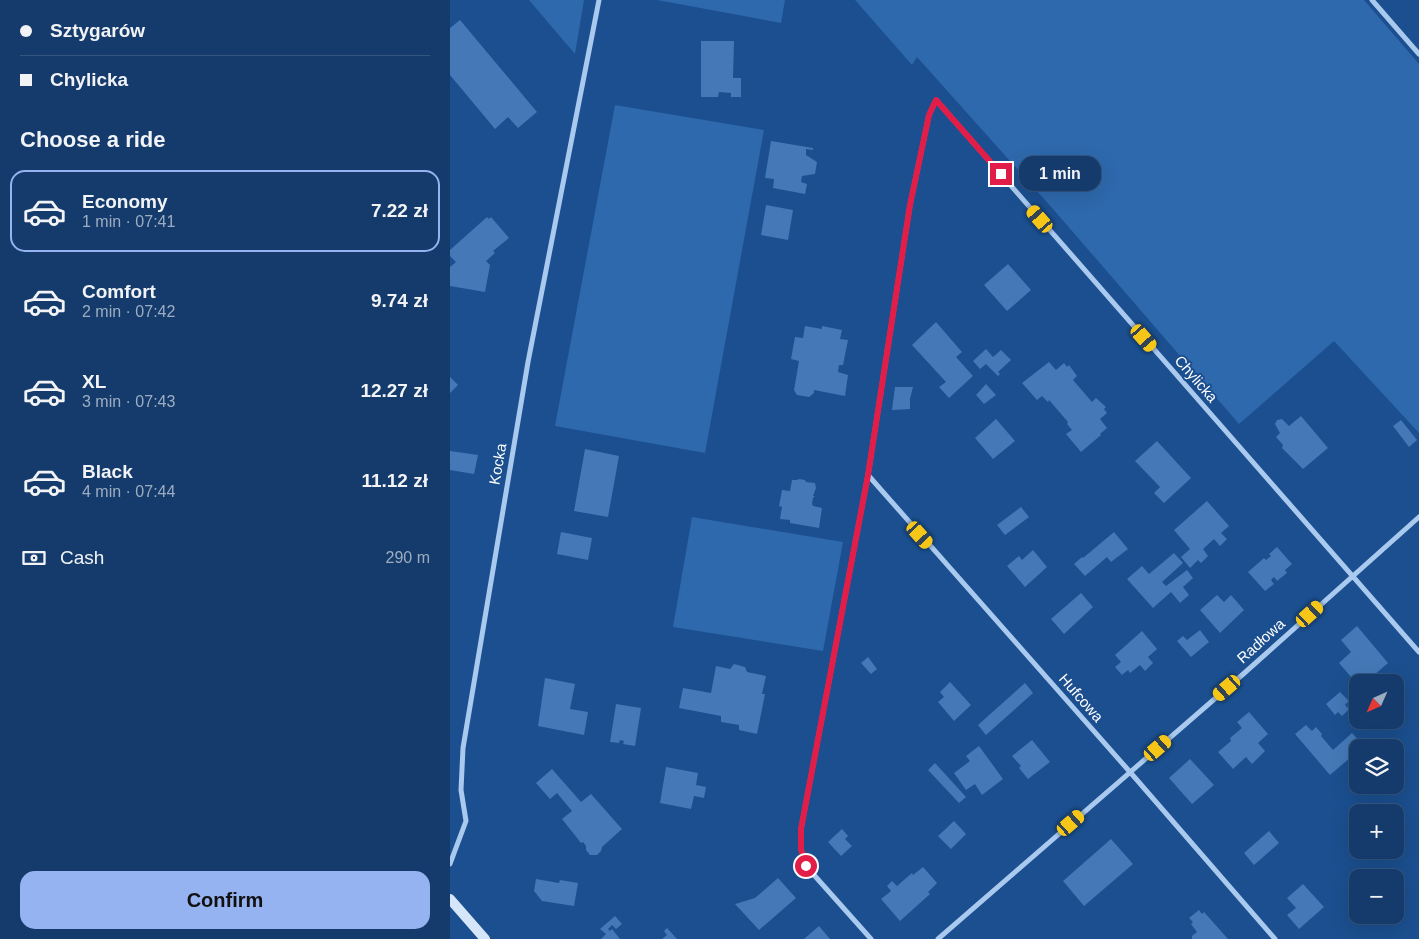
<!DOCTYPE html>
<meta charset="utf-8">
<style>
:root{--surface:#143b6b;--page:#214673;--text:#f1f3f6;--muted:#9dadc1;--line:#33557e;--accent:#95b2f1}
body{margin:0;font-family:Arial,sans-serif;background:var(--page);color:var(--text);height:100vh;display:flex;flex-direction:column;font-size:19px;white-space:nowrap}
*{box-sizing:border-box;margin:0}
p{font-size:16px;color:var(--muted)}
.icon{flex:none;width:28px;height:28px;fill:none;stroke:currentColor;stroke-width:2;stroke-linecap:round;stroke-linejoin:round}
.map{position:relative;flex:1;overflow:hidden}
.panel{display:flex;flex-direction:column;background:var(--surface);width:450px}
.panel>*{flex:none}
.hud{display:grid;align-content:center;height:110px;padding:0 20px;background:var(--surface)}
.needle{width:32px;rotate:225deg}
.tools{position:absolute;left:899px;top:674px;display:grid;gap:10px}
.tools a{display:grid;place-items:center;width:55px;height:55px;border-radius:10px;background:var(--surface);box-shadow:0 5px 20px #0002,0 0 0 1px var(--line);font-size:25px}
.end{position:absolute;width:22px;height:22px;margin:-11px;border:6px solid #e11d48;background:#fff;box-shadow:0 0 0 2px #fff}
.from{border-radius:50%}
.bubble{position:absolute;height:35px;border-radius:15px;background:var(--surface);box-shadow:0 5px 20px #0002,0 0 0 1px var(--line);font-size:16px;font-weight:700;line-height:35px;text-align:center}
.car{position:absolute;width:15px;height:30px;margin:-15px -8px;border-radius:6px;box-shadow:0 0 4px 1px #0007;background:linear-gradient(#f5c518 24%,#345 0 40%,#f5c518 0 76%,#345 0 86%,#f5c518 0)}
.hud b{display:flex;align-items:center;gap:18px;height:48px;font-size:19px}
.hud b+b{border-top:1px solid var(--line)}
.hud i{width:12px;height:12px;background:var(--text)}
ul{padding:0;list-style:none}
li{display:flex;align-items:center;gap:15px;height:82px;margin:0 10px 8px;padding:0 10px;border:2px solid transparent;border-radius:15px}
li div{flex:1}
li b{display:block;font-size:19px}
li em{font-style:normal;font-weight:700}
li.selected{border-color:var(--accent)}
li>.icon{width:45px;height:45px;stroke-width:1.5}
h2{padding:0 20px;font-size:22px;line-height:60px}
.pay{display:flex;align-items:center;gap:12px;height:55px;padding:0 20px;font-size:19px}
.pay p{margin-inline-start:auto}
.cta{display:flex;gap:10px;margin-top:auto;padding:10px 20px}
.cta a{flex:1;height:58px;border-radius:15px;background:var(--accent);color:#111;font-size:20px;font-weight:700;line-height:58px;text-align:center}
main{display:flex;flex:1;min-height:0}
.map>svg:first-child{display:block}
.green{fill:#2e69ad}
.building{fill:#4478b7}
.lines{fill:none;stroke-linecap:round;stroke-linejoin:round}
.street{stroke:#a9c9ee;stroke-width:5}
.secondary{stroke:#d6e6fa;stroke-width:10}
.route{stroke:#e11d48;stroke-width:6}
.labels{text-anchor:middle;stroke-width:4;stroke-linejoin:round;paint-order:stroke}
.street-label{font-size:15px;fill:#fff;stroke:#1b4f8f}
</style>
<main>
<section class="panel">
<div class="hud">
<b><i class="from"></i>Sztygarów</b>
<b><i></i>Chylicka</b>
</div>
<h2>Choose a ride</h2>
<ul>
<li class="selected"><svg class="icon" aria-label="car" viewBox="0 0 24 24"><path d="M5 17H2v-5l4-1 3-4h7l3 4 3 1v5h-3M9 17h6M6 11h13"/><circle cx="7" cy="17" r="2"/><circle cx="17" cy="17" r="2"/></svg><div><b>Economy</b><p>1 min · 07:41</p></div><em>7.22 zł</em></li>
<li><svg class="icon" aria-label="car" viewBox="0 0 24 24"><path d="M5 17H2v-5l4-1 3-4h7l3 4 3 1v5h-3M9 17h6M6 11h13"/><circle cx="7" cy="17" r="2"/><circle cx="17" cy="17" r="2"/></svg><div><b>Comfort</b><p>2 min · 07:42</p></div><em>9.74 zł</em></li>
<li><svg class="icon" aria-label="car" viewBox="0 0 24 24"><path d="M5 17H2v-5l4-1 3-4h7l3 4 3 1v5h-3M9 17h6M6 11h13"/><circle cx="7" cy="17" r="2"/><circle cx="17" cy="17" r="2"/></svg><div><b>XL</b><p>3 min · 07:43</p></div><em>12.27 zł</em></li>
<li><svg class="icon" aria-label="car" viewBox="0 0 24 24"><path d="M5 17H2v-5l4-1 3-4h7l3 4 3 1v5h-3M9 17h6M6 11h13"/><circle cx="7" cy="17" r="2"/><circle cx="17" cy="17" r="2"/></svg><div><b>Black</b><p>4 min · 07:44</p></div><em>11.12 zł</em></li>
</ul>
<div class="pay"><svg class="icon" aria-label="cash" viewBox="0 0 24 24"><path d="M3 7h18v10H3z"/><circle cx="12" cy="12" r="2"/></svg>Cash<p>290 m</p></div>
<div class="cta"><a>Confirm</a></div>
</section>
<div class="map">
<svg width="969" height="939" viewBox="0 0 969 939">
<rect width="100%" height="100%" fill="#1b4f8f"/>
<!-- green -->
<path class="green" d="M 79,0 L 134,0 L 125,54 Z
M 207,0 L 335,0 L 331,23 Z
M 405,0 L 914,0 L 969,64 L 969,433 L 884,341 L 789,424 L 603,209 L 467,57 L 462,65 Z
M 165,105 L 314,130 L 255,453 L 105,426 Z
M 242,517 L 393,542 L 373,651 L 223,627 Z"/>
<!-- building -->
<path class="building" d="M 10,20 L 87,112 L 68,128 L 58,117 L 45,129 L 0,75 L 0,28 Z
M 251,41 L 284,41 L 283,78 L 291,78 L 291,97 L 281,97 L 281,93 L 269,92 L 268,97 L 251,97 Z
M 321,141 L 363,148 L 363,150 L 356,149 L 356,155 L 367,162 L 365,174 L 352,176 L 351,182 L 357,184 L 355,194 L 323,188 L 324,179 L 315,178 Z
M 316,205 L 343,210 L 338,240 L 311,235 Z
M 37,217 L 39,219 L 41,217 L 59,238 L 43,251 L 45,253 L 36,261 L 40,265 L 35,292 L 0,286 L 0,267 L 6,262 L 0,256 L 0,250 Z
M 558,264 L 581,290 L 557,311 L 534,285 Z
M 486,322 L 512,352 L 506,357 L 523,376 L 499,398 L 489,387 L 496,382 L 462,345 Z
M 355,326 L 372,329 L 372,326 L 392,330 L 390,339 L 398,340 L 393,365 L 389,365 L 388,372 L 398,375 L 395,396 L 364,390 L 364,393 L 359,397 L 347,395 L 344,390 L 349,361 L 341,359 L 345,337 L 353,338 Z
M 536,349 L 543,357 L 551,350 L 561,360 L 548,372 L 550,374 L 548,376 L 536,364 L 530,369 L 523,361 Z
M 599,362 L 606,370 L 614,363 L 617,367 L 619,365 L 627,376 L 623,380 L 642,402 L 646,398 L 656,407 L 654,409 L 657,413 L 650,419 L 657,428 L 650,434 L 651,435 L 631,452 L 616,434 L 622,430 L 617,424 L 618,422 L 599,400 L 598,402 L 592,396 L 587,400 L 572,383 Z
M 0,377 L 8,385 L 0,393 Z
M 536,384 L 546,395 L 534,404 L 526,395 Z
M 445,387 L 463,387 L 460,399 L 460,409 L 442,410 Z
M 851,416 L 878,448 L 853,469 L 832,448 L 833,445 L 826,437 L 830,433 L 825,424 L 827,420 L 832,419 L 839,426 Z
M 546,419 L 565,441 L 543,459 L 525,438 Z
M 951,420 L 967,440 L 959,447 L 943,426 Z
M 707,441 L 741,478 L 714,503 L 704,493 L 710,487 L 685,461 Z
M 135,449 L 169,456 L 158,517 L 124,511 Z
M 0,451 L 28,455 L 24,474 L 0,470 Z
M 349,479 L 355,480 L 356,482 L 365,483 L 366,488 L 363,496 L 365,496 L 363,498 L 362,504 L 363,506 L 372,508 L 369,528 L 340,523 L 340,520 L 330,519 L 332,507 L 329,506 L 332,490 L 340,491 L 342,480 L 347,480 Z
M 757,501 L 779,526 L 771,533 L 777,539 L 770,546 L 764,539 L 753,549 L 758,556 L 751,563 L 748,560 L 740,568 L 731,557 L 740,549 L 724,530 Z
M 571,507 L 579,517 L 555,535 L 547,525 Z
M 111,532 L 142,538 L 138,560 L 107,554 Z
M 664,532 L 678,549 L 661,562 L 657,557 L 635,576 L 624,564 L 632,557 L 633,558 Z
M 827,547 L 842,564 L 835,570 L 837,573 L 827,581 L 824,577 L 821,580 L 824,584 L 815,591 L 798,572 L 814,558 L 816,560 L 821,556 L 819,554 Z
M 583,550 L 597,567 L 575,587 L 557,566 L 569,556 L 572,560 Z
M 724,553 L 733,563 L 712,582 L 716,586 L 737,570 L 743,578 L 733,587 L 739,595 L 730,603 L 721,592 L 703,608 L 677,579 L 692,566 L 699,574 Z
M 631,593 L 643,607 L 614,634 L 601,619 Z
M 767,595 L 774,602 L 781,595 L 794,610 L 770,633 L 750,610 Z
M 907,626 L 938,663 L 916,682 L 908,682 L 908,685 L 889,663 L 901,652 L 891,640 Z
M 750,630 L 759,642 L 741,657 L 727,641 L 733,636 L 737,640 Z
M 692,631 L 707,649 L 698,657 L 703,663 L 695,671 L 690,665 L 680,673 L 678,670 L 672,675 L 665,667 L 671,662 L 665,655 Z
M 418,657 L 427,669 L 421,674 L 411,663 Z
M 284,664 L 295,667 L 297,672 L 316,676 L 312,694 L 315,694 L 307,734 L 289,730 L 289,725 L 271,722 L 271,716 L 229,708 L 233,688 L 261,693 L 266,666 L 280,669 Z
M 95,678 L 125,684 L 120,709 L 138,712 L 134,735 L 88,726 Z
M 500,682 L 521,705 L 504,721 L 488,702 L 494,697 L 490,692 Z
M 575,683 L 583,693 L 536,735 L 528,725 Z
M 890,692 L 899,701 L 895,705 L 899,709 L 892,716 L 888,712 L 885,715 L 876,704 Z
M 166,704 L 191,708 L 185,746 L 173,744 L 174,741 L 170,740 L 169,743 L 160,742 Z
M 799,712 L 818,734 L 808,743 L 815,751 L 802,764 L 796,757 L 783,769 L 768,752 L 781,741 L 780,738 L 792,728 L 787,722 Z
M 856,725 L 862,731 L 866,727 L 872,734 L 871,736 L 883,750 L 902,733 L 914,746 L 908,748 L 908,751 L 880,775 L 845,734 Z
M 582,740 L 600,762 L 578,779 L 569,768 L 571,766 L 562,756 Z
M 529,746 L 553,779 L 532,795 L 525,784 L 516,790 L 504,773 L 520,761 L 516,756 Z
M 740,759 L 764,785 L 742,804 L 719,778 Z
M 485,763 L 516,797 L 509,803 L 478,770 Z
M 216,767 L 248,773 L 246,785 L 256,787 L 254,798 L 244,796 L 241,809 L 210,803 Z
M 102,769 L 131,802 L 141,794 L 172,829 L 152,847 L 151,851 L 147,855 L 140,855 L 136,850 L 136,846 L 133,842 L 131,843 L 112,819 L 122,811 L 107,793 L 100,799 L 86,783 Z
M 504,821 L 516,834 L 501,849 L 488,836 Z
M 392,829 L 398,836 L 395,839 L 402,846 L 391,856 L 378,842 Z
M 819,831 L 829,843 L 804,865 L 794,853 Z
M 661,839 L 683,864 L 634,906 L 613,881 Z
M 473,867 L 487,883 L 478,892 L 480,894 L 450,921 L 431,899 L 441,891 L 437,886 L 442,881 L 447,886 L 462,873 L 463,875 Z
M 328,878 L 346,898 L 309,930 L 285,904 L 305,898 Z
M 86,879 L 109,883 L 110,880 L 128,883 L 124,906 L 92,901 L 84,891 Z
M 853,884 L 874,907 L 849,929 L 837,915 L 846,908 L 837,898 Z
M 749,910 L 752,914 L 754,912 L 778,939 L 742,939 L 742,936 L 747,932 L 741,924 L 743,922 L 739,918 Z
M 165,916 L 172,924 L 166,929 L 162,925 L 158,929 L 160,931 L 162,929 L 170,939 L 151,939 L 156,934 L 150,929 Z
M 369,926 L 380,939 L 354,939 Z
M 217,928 L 227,939 L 212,939 L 217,935 L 214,931 Z"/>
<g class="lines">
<!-- street -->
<path class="street" d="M 922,0 L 969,54
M 418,475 L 680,772 L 825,939
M 0,864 L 16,821 L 11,790 L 13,748 L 78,362 L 149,0
M 421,939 L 356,866 L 351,849 L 351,829 L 418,475 L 460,205 L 479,115 L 486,100 L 969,652
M 488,939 L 791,676 L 969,517"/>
<!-- secondary -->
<path class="secondary" d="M 0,899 L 35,939"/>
</g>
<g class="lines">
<!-- route -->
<path class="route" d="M 356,866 L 351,849 L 351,829 L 418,475 L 460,205 L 479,115 L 486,100 L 551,174"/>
</g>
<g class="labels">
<!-- street labels -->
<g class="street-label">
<text transform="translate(746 379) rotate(49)" y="5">Chylicka</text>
<text transform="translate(48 464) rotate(-80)" y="5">Kocka</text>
<text transform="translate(811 641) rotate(-42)" y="5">Radłowa</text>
<text transform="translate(631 698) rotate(49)" y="5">Hufcowa</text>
</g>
</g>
</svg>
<div class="tools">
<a><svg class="needle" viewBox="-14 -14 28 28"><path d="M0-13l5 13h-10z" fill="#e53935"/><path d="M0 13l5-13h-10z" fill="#9dadc1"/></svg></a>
<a><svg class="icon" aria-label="layers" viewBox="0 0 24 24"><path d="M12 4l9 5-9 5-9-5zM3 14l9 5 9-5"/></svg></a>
<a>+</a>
<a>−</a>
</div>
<i class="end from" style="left:356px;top:866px"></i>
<i class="end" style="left:551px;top:174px"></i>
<div class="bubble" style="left:569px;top:156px;width:82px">1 min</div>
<i class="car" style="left:590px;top:219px;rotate:319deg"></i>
<i class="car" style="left:694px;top:338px;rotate:139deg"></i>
<i class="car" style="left:470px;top:535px;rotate:138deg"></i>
<i class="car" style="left:860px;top:614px;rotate:48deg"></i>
<i class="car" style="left:777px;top:688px;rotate:229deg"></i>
<i class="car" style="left:708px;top:748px;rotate:49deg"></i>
<i class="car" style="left:621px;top:823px;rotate:49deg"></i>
</div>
</main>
